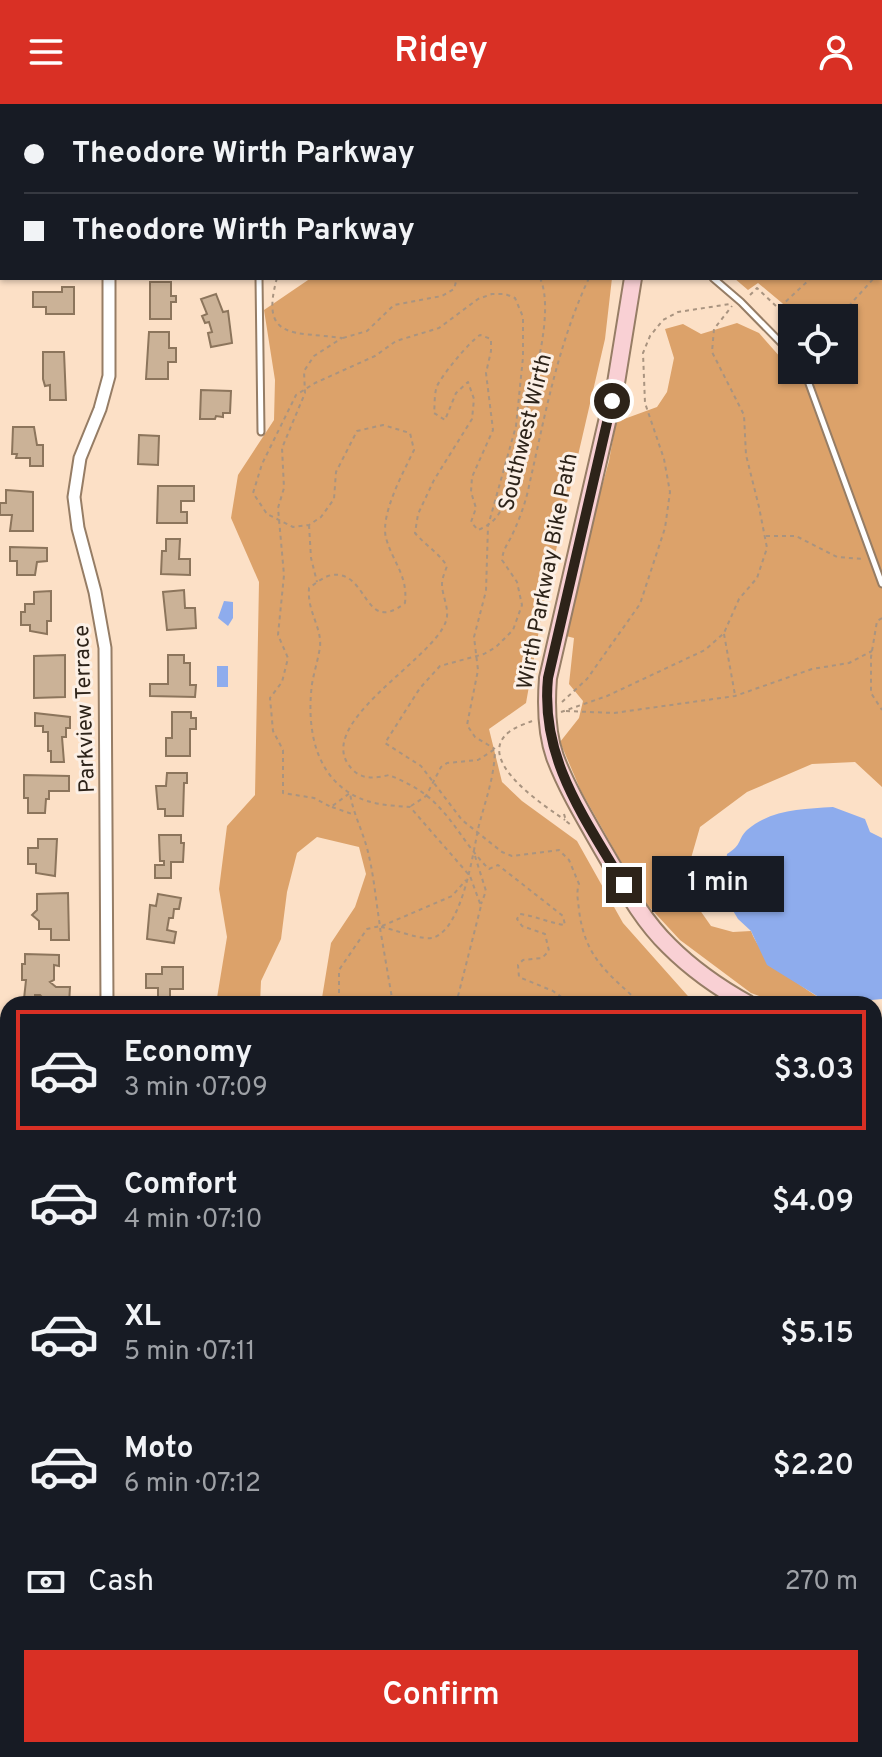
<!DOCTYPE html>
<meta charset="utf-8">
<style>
:root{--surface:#171b24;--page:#242831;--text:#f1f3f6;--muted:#9ea1a6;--line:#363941;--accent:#d93025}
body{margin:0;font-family:Overpass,sans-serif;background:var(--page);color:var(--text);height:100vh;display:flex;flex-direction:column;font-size:30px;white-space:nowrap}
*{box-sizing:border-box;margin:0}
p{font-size:26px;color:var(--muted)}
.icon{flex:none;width:44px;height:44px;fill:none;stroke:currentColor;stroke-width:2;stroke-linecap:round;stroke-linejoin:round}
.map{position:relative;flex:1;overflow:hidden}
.sheet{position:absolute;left:0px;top:892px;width:882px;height:762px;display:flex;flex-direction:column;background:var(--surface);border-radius:24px 24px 0 0;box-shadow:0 2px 6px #0004}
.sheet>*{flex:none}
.hud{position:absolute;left:0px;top:0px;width:882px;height:176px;box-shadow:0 2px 6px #0004;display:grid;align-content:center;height:176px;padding:0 24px;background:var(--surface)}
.tools{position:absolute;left:778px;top:200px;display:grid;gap:16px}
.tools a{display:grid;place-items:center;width:80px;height:80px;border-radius:0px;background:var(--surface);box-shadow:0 2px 6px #0004;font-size:40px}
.end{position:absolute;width:36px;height:36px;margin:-18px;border:10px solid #2d2319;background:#fff;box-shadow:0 0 0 4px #fff}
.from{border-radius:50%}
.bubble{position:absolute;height:56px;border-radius:0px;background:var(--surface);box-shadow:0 2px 6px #0004;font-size:26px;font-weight:600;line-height:56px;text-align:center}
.hud b{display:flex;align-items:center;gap:28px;height:76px;font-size:30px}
.hud b+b{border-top:2px solid var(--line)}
.hud i{width:20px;height:20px;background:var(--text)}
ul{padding:14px 0 0;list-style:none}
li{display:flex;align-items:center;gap:24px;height:120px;margin:0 16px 12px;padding:0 8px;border:4px solid transparent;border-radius:0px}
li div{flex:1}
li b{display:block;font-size:30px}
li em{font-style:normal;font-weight:600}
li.active{border-color:var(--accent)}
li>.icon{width:72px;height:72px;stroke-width:1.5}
.pay{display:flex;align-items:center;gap:20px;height:88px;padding:0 24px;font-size:30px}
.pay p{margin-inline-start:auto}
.primary-button{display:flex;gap:16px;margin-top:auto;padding:16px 24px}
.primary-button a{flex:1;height:92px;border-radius:0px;background:var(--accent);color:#fff;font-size:32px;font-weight:600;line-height:92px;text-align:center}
header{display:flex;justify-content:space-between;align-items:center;height:104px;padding:0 24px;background:var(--accent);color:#fff;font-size:36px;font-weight:600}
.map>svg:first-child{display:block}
.forest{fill:#dca26a}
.water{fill:#8eaced}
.building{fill:#cbb297;stroke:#8c755c;stroke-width:2}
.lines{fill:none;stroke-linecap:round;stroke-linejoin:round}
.lane-casing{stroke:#967d65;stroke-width:9}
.street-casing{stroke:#967d65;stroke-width:15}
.secondary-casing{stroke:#967d65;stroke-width:20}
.highway-casing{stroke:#fff;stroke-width:24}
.path{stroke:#a99480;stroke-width:2;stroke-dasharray:4 4;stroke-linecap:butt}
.lane{stroke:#fff;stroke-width:5}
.street{stroke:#fff;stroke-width:11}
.secondary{stroke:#f9d0d4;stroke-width:16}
.highway{stroke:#ec636f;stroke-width:20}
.route{stroke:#2d2319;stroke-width:10}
.labels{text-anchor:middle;stroke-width:6;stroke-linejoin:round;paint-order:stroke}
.street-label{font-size:22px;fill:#2d2319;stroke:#fcf0e6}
</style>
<header><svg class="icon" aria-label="menu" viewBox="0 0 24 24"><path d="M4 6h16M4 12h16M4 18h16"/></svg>Ridey<svg class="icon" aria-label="person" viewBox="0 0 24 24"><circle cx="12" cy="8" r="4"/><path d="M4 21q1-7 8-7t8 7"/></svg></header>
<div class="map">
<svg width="882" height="1653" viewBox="0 0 882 1653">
<rect width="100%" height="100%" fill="#fce0c6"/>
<!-- forest -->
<path class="forest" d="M 251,0 L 499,0 L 500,2 L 251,2 Z
M 674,0 L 882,0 L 882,683 L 855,658 L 812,660 L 747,688 L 700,723 L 683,782 L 711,822 L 733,828 L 751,827 C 761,856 803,885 830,900 L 781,900 L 751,889 L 680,836 L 642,795 L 581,687 L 560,638 L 579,614 L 583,597 L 569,580 L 574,534 L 566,532 L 584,447 L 609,357 L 616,318 L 657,303 L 667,288 L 674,254 L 665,225 L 683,220 L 701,230 L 737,219 L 759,229 L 781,254 L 792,249 L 792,266 L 844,266 L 844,214 L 800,214 L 758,179 L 748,186 L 734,174 L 880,174 L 880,2 L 673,2 Z
M 311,174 L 612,174 L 605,235 L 544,498 L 526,599 L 489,625 L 502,678 L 522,697 L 577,737 L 623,819 L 695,900 L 321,900 L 331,839 L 355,803 L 366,770 L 359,743 L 317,733 L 297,749 L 287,788 L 281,835 L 261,877 L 260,900 L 216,900 L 227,833 L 219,785 L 227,722 L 255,691 L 259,478 L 231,414 L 238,371 L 274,316 L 275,276 L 264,206 Z
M 874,972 L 882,974 L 882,1551 L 874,1551 Z"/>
<!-- water -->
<path class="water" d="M 224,497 L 233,498 L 233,514 L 228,522 L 218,514 Z
M 217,562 L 228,562 L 228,583 L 217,583 Z
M 833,703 L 865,715 L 870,728 L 882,734 L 882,895 L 830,900 L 767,861 L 751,827 L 738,815 L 729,800 L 725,768 L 727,750 C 743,740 737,736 747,726 C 772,705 802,705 833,703 Z"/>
<!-- building -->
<path class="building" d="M 150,178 L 171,178 L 171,192 L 176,192 L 176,198 L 171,198 L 171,215 L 150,215 Z
M 62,183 L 74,183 L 74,210 L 46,210 L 46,203 L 33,203 L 33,188 L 62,188 Z
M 216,190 L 223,208 L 228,207 L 232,239 L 211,243 L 208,229 L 212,228 L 209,218 L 205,219 L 202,212 L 207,210 L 201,195 Z
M 149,228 L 169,228 L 169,244 L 176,244 L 176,258 L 168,258 L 168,275 L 146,275 Z
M 43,248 L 64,248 L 66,296 L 50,296 L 50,281 L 45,282 L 43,275 Z
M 201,286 L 231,287 L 230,309 L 223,309 L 223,313 L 216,312 L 215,315 L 200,315 Z
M 13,323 L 34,323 L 37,341 L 43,341 L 43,362 L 30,362 L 30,354 L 16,354 L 17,350 L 12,350 Z
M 139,331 L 159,332 L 158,361 L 138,360 Z
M 158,382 L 194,382 L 194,397 L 181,397 L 181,408 L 187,408 L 187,419 L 157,419 Z
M 6,386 L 33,388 L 33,427 L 10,427 L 12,411 L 0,411 L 0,399 L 6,399 Z
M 166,435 L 180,435 L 179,455 L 190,455 L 190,471 L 161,470 L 162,447 L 166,447 Z
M 10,443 L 47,444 L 47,457 L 37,458 L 35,471 L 17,471 L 17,457 L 10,457 Z
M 184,486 L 185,504 L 195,504 L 196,524 L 167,526 L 163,488 Z
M 51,487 L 51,517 L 47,517 L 47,530 L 30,527 L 30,521 L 21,521 L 21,508 L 25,508 L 25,500 L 34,500 L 34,488 Z
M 65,551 L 65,593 L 34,594 L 34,552 Z
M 168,551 L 184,551 L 184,559 L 190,559 L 190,581 L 196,581 L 195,593 L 150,592 L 150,580 L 168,580 Z
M 172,608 L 191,608 L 191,614 L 196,614 L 196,625 L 190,625 L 190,652 L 166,652 L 166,634 L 172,634 Z
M 35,609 L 70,613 L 70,624 L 66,624 L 66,633 L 62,633 L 64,658 L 51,658 L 51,647 L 48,647 L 48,628 L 43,628 L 43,622 L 35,622 Z
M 167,669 L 187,669 L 187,679 L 184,679 L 183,712 L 165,712 L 165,705 L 158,705 L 156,682 L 166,682 Z
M 24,671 L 69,672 L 69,687 L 49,687 L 49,695 L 46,695 L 45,709 L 28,709 L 28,694 L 24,694 Z
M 159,731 L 181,731 L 181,739 L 184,739 L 183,758 L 171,758 L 171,774 L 155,774 L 155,761 L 164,761 L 164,757 L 160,757 Z
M 38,735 L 57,735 L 55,772 L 36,769 L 36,760 L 28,760 L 28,744 L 38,744 Z
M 68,789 L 69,836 L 51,836 L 51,825 L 39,825 L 39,817 L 32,811 L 37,806 L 37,790 Z
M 158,790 L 181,794 L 179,805 L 174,805 L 173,814 L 169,814 L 167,826 L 176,828 L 174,839 L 147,835 L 150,801 L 156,802 Z
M 25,850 L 59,851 L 59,862 L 54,861 L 54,876 L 50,878 L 56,883 L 70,883 L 69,900 L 48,899 L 40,891 L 35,891 L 35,895 L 24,895 L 26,876 L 22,876 L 22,860 L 25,860 Z
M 162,863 L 183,863 L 183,885 L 170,885 L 170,900 L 158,900 L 158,884 L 146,884 L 146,870 L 162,870 Z
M 0,1083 L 8,1085 L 8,1118 L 2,1116 L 8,1099 L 0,1096 Z
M 0,1279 L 5,1280 L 3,1296 L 0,1296 Z"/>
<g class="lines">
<!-- lane casing -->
<g class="lane-casing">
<path id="lane" d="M 259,174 L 261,328
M 713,174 L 741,198 L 792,250
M 804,266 L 882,480"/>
</g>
<!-- street casing -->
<g class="street-casing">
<path id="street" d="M 107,900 L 105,544 L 95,488 L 78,424 L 74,393 L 80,354 L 100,305 L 109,272 L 109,174
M 0,1151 L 8,1154
M 0,1342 L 8,1343
M 0,1537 L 8,1537"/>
</g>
<!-- secondary casing -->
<g class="secondary-casing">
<path id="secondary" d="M 632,2 L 635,0
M 0,142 L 2,142
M 633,174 L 616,279 L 548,574 C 546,600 546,628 555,653 C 567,685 586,716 603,746 C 623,780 641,815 669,842 C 693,866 719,884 748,900
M 874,945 L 882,947"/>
</g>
<!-- highway casing -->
<g class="highway-casing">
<path id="highway" d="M 874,1592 L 882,1591
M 0,1603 L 8,1603
M 874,1621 L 882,1621
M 0,1633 L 8,1633
M 721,1653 L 882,1648"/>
</g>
<!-- path -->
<path class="path" d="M 352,0 L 352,2
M 436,0 L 441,2
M 471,0 L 472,2
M 306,2 L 306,0
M 431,2 L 433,0
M 660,2 L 661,0
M 880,148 L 882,148
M 880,167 L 882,164
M 277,174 C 259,238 296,227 342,234 L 314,252 L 304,267 L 305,289 L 282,344 L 284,384 L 278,404 L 284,471 L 278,531 L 288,554 L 282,578 L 270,594 L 273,627 L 283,646 L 283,689 L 314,694 L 331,703 L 350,689 C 353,710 363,727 368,748 C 374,772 376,798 380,822 L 367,825 L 339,866 L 339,900
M 540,174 C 555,207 533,280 524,315 C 517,346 514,377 501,406 C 496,416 488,422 478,426 L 471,418 L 476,404 L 471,388 L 472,373 L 493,326 L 486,269 L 491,247 L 491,235 L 480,231 C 469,238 443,270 437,282 C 434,290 435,301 434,309 L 445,316 L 456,289 L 468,278 L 474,295 L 472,315 L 434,376 L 418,410 L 415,429 C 426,442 438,448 447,462 C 445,468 442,474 442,480 C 442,492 450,505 446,517 C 434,556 306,623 354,667 C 364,676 377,674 389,671 C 406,678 424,687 437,701 C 456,720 469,746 489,765 L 498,761 L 563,812 L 565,821 C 549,819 536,812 520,810 L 517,815 L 522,822 L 545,830 L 549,847 L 542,854 L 523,856 L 518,861 L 519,873 L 553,887 L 571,900
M 589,174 C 558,240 545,311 529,382 C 526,397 520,414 513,429 C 509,439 503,444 502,456 L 517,478 L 522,501 L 513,526 L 496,543 L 484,550 L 440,562 L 420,584 L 385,639 L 421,662 L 462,716 L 502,748 L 512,752 L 559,746 L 569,756 L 579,780 C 576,789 578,796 579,806 C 585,854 607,868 641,900
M 750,191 L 757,184 L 792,217
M 780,203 L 811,174
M 838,214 L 874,174
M 343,234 L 367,227 L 394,201 L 442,192 L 454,185 L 457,174
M 309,421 L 311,454 L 317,478
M 766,432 L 796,432 L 837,453 L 863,455
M 882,514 L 877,517 L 871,553 L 871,589 L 882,606
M 724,530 L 735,591
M 562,598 L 587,575 L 640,500 L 665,424 L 670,388 L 664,355 L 645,299 L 643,249 L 650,232 L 663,216 L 678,208 L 730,200
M 566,607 L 614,609 L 735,592 L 812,565 L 849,559 L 872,547
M 561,608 L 607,592 L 705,546 L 724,529 L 739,495 L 757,474 L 767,444 L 759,403 L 746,351 L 744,311 L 712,248 L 714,225 L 732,202
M 532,617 C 525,620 515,623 509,628 C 473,656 546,703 565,716
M 411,702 L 426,692 L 441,663 L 447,659 L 478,656 L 495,645
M 332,703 L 352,710
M 564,710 L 566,717 L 571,721
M 475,752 L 486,787 L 481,800
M 382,822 L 452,792 L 466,776
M 381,823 C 394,825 424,838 435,833 C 462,822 473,751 478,725 C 485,697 494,676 495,646
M 380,824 L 393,900
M 456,900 L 481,802 L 470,772 L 410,703 C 396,702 380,701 367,697 C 316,680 306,627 312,580 C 314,568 318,556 320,543 C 322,523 307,508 309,484 C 315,480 324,472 332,471 C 369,466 363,532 405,499 C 408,471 393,459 386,434 C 380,410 404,367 414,346 L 410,329 L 383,321 L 357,327 L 336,368 L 334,395 L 321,413 L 309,421 L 293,423 L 267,410 L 253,389 L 262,360 L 296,291 L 315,279 L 375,252 L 396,237 L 439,224 L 478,195 L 492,190 L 505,190 L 515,194 L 523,213 L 523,253 L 516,322 L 488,422 L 486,487 L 474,533 L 478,566 L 467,621 L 475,633 L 495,645
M 874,1012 L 882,1010
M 874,1053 L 882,1052
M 874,1105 L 882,1106
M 874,1149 L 882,1155
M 874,1282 L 882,1283
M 874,1328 L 882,1327
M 874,1407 L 882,1408
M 874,1486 L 882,1484
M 874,1561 L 882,1561"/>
<!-- lane -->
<use href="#lane" class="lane"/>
<!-- street -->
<use href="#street" class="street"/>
<!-- secondary -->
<use href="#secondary" class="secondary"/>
<!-- highway -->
<use href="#highway" class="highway"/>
</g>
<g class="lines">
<!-- route -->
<path class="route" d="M 612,297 L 548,574 C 540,655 585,714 624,781"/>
</g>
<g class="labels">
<!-- street labels -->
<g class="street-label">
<text transform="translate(524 328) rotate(-76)" y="8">Southwest Wirth</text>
<text transform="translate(546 467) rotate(-79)" y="8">Wirth Parkway Bike Path</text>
<text transform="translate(83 605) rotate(-92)" y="8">Parkview Terrace</text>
</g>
</g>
</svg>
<div class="tools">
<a><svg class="icon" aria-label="locate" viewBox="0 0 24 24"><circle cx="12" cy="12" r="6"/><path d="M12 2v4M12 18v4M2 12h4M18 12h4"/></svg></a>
</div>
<i class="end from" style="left:612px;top:297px"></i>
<i class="end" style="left:624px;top:781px"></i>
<div class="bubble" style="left:652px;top:752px;width:132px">1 min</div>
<div class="hud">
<b><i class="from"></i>Theodore Wirth Parkway</b>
<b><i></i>Theodore Wirth Parkway</b>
</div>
<section class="sheet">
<ul>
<li class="active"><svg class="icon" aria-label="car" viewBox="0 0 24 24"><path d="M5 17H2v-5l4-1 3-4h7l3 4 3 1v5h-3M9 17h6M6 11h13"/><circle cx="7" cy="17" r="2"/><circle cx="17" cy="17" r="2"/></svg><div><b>Economy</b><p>3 min · 07:09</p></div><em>$3.03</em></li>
<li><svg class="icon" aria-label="car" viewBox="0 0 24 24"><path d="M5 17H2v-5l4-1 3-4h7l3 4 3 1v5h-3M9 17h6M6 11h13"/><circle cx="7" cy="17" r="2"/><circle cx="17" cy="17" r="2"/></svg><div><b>Comfort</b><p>4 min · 07:10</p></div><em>$4.09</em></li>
<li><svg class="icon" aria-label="car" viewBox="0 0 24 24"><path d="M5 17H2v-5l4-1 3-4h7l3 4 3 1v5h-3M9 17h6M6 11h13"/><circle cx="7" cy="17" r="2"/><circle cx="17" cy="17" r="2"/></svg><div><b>XL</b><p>5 min · 07:11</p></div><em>$5.15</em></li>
<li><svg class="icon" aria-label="car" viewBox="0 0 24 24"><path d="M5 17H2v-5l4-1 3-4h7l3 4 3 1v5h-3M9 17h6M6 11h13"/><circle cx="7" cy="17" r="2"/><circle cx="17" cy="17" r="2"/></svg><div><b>Moto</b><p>6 min · 07:12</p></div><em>$2.20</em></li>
</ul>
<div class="pay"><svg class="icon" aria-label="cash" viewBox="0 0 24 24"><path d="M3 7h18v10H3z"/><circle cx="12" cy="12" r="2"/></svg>Cash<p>270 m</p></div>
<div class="primary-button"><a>Confirm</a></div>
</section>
</div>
